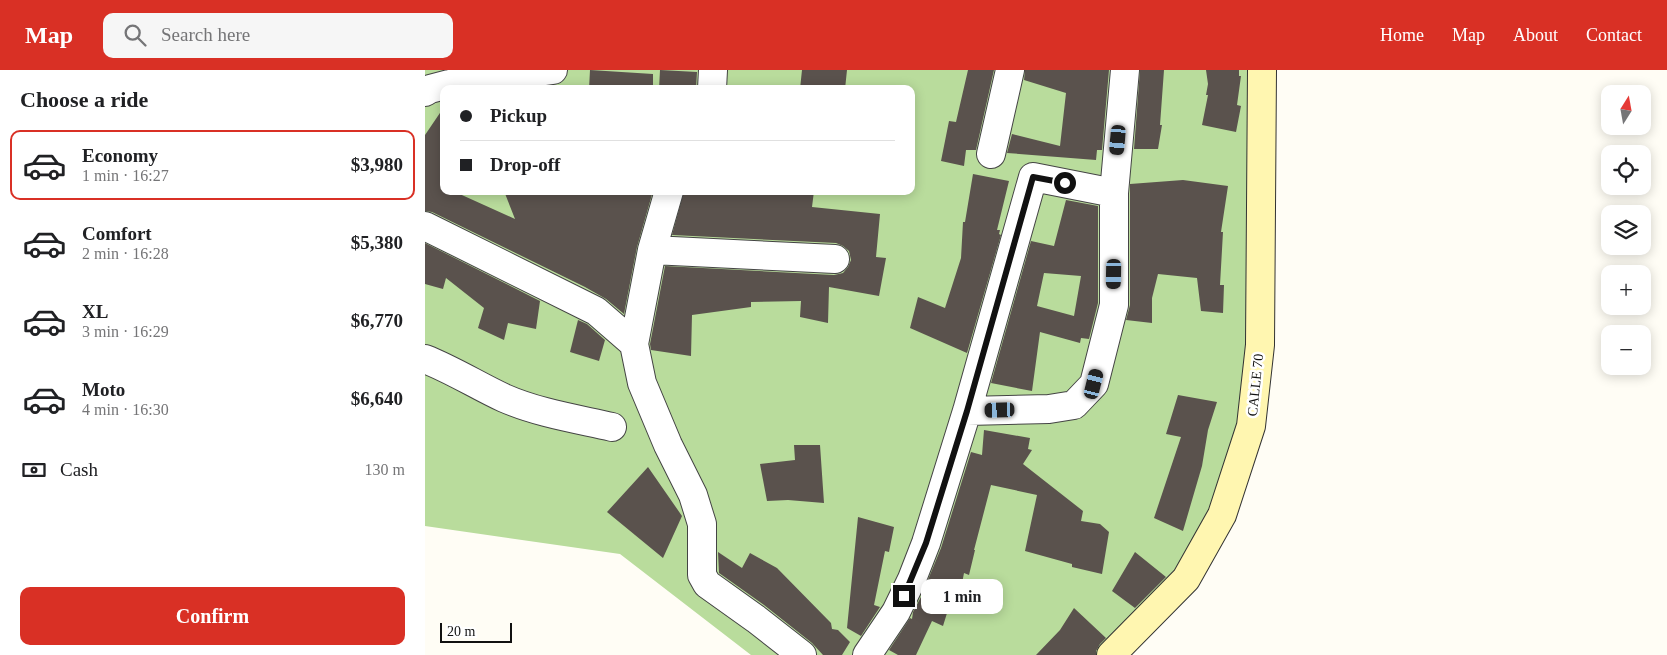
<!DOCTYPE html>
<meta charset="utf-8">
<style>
:root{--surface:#fff;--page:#f6f6f6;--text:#202124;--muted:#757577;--line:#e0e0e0;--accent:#d93025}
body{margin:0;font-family:Georgia,serif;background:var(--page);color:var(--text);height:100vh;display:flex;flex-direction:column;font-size:19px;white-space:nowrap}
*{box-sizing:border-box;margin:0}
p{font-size:16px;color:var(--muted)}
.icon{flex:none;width:28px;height:28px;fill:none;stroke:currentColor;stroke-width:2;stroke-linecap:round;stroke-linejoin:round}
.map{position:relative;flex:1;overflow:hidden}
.sheet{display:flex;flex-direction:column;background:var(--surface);width:425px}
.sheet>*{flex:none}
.hud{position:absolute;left:15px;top:15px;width:475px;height:110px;border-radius:10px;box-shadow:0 2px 12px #0003;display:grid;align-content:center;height:110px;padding:0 20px;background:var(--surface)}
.needle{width:32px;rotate:11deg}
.buttons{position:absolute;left:1176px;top:15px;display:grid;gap:10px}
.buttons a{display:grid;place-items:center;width:50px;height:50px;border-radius:10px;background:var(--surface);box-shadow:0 2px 12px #0003;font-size:25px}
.scale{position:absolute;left:15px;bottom:12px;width:72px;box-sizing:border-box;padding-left:5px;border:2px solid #111;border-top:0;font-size:14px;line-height:18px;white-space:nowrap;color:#111;-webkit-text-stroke:4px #fff;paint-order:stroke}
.end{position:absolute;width:22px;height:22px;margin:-11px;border:6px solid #111;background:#fff;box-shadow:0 0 0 2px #fff}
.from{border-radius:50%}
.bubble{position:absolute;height:35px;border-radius:10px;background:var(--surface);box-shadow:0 2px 12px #0003;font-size:16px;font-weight:700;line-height:35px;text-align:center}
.car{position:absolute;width:15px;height:30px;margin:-15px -8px;border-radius:6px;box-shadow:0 0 4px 1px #0007;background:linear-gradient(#222 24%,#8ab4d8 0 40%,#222 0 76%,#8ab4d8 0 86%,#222 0)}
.hud b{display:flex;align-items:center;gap:18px;height:48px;font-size:19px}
.hud b+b{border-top:1px solid var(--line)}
.hud i{width:12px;height:12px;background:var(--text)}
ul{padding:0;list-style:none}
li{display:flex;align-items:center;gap:15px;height:70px;margin:0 10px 8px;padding:0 10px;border:2px solid transparent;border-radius:10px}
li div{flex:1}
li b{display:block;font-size:19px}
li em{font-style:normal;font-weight:700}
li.active{border-color:var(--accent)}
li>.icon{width:45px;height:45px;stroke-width:1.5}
h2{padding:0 20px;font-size:22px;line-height:60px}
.pay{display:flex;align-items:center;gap:12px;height:55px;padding:0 20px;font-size:19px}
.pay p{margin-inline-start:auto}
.cta{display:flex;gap:10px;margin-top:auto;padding:10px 20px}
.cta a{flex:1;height:58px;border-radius:10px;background:var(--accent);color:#fff;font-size:20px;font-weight:700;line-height:58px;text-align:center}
header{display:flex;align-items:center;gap:30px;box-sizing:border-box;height:70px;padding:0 25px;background:var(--accent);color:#fff}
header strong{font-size:24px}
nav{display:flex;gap:28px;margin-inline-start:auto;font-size:18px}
.search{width:350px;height:45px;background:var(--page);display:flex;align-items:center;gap:12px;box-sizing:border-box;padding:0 18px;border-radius:10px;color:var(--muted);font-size:19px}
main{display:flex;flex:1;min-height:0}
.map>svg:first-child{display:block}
.forest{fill:#b9dc9c;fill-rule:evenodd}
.building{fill:#5a524d;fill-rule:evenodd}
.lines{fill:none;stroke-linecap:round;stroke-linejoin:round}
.street-casing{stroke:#444;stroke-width:30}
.secondary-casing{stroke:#333;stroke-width:30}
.street{stroke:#fff;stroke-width:28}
.secondary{stroke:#fff6b0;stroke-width:28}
.route{stroke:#111;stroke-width:6}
.labels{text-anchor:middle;stroke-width:5;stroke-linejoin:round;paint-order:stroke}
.street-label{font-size:14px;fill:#111;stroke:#fff}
</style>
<header>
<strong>Map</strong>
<div class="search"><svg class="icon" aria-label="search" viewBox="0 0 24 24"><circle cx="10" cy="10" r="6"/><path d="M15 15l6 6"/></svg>Search here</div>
<nav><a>Home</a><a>Map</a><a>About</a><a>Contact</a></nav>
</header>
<main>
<section class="sheet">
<h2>Choose a ride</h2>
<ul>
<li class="active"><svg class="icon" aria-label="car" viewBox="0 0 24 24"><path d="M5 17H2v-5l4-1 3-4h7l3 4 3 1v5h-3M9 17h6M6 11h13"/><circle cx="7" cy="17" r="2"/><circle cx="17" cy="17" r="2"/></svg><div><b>Economy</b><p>1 min · 16:27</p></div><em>$3,980</em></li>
<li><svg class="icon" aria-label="car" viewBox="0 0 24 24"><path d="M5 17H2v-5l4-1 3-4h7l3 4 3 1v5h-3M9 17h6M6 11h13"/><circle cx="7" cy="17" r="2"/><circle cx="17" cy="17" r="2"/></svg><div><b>Comfort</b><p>2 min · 16:28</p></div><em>$5,380</em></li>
<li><svg class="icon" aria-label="car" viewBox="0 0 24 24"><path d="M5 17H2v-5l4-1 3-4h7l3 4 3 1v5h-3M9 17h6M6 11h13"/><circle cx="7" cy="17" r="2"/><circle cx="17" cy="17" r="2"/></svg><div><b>XL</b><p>3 min · 16:29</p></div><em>$6,770</em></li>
<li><svg class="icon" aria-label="car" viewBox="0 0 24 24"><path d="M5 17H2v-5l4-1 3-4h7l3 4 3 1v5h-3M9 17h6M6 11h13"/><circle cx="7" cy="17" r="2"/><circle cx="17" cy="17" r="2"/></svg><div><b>Moto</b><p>4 min · 16:30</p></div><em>$6,640</em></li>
</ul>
<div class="pay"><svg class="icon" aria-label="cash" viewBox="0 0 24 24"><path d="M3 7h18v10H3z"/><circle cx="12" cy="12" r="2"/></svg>Cash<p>130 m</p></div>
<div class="cta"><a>Confirm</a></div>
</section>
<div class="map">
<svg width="1242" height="585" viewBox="0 0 1242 585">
<rect width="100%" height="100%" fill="#fffdf5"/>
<!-- forest -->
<path class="forest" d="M 0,0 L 832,0 L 834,285 L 791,444 L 754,507 L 677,585 L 326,585 L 195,484 L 0,456 ZM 19,19 L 486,19 L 486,121 L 19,121 Z"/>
<!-- building -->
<path class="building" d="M 165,0 L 228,4 L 228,19 L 164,19 Z
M 235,0 L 272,2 L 271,19 L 234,19 Z
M 377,0 L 422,0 L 420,19 L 375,19 Z
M 543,0 L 569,0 L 551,80 L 541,80 L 539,96 L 516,91 L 524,51 L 531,52 Z
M 600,0 L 684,0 L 677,80 L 672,80 L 671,90 L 582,83 L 587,64 L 635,76 L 641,23 L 599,10 Z
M 715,0 L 739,0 L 735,55 L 737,55 L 733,79 L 709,79 Z
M 781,0 L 814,0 L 814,6 L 816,6 L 812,35 L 816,36 L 811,62 L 777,55 L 783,25 L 781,25 L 783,14 Z
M 19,37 L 19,121 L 28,121 L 90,149 L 79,121 L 228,121 L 212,177 L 199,244 L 181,229 L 160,217 L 7,142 L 0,141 L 0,65 Z
M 548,104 L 584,111 L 572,160 L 575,160 L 574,164 L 576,165 L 542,283 L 485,258 L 493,227 L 520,238 L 536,188 L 538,152 L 540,152 Z
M 758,110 L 803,116 L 796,162 L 798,162 L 795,215 L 799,215 L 798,243 L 776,241 L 772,208 L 733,204 L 727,228 L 727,253 L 701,250 L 705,235 L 705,114 Z
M 259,121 L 389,121 L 387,137 L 455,144 L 451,187 L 461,188 L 454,226 L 404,217 L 403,253 L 375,247 L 376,231 L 326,232 L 326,237 L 267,245 L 266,286 L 226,280 L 225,274 L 240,196 L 409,205 L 418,203 L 423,197 L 426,190 L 424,181 L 418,176 L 411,173 L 247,165 Z
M 641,130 L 673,136 L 673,233 L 664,269 L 656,268 L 655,273 L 615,262 L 607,321 L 566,313 L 606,171 L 629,176 ZM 619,203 L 656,206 L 649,246 L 612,236 Z
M 0,173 L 115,231 L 111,259 L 83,253 L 79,270 L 53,258 L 59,238 L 21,208 L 18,219 L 0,214 Z
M 153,250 L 162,254 L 180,270 L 174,291 L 145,282 Z
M 753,325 L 792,332 L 783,360 L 777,396 L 758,461 L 729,448 L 756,367 L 741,364 Z
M 559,360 L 605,368 L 603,379 L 607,380 L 598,394 L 658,441 L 656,451 L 675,454 L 684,462 L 677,504 L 647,497 L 647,494 L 600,481 L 612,425 L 566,415 L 549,480 L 550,480 L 544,505 L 539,503 L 534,529 L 527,527 L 518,556 L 507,551 L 491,585 L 473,585 L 464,580 L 485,548 L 487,549 L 488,542 L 496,527 L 499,528 L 500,517 L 516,478 L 546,382 L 557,385 Z
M 369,375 L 395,375 L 399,433 L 363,430 L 342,431 L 335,394 L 370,390 Z
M 223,397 L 257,446 L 238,488 L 182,442 Z
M 433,447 L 469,457 L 464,482 L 460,481 L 449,535 L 455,537 L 436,566 L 422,558 Z
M 293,482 L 317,498 L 325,483 L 352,498 L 406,553 L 407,559 L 413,560 L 425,572 L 417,585 L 398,585 L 387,573 L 339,535 L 294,503 Z
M 710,482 L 741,507 L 710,538 L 687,521 Z
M 649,538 L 681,568 L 675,574 L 671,581 L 671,585 L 611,585 L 635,560 Z"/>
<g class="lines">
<!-- street casing -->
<g class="street-casing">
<path id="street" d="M 287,19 L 288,0
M 0,22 L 5,19 L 24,14 L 128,0
M 566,84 L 585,0
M 244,121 L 227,180 L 209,274 L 217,313 L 243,375 L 268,425 L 277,454 L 277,505 L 282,514 L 331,549 L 377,585
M 0,156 L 171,241 L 209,274
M 227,180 L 410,189
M 0,289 C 28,300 53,316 79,328 C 113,343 152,349 187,357
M 542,341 L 624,339 L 649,335 L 669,314 L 689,235 L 689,123 L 700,0
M 442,585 L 471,542 L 487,509 L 501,473 L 542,341 L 608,107 L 689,123"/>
</g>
<!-- secondary casing -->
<g class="secondary-casing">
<path id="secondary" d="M 686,585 L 761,509 L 797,445 L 826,356 L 835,275 L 837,0"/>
</g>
<!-- street -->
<use href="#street" class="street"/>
<!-- secondary -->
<use href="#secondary" class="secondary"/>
</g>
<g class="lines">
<!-- route -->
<path class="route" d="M 479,526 L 501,473 L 542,341 L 608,107 L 640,113"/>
</g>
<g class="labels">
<!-- street labels -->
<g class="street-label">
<text transform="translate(830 315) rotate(-84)" y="5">CALLE 70</text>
</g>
</g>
</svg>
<div class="buttons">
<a><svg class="needle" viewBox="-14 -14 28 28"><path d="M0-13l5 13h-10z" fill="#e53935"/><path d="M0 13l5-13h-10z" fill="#757577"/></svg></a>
<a><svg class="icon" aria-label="locate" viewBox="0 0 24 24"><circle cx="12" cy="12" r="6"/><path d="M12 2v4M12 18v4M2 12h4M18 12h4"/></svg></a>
<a><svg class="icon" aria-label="layers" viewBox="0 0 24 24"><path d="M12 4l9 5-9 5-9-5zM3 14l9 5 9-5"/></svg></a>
<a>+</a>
<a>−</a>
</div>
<div class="scale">20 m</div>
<i class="end from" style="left:640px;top:113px"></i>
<i class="end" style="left:479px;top:526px"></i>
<div class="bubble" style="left:496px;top:509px;width:82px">1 min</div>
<i class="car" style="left:693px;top:70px;rotate:185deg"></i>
<i class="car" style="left:689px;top:204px;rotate:181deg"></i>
<i class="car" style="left:669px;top:314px;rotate:14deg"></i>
<i class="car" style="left:575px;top:340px;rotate:268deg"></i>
<div class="hud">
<b><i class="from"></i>Pickup</b>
<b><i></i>Drop-off</b>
</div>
</div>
</main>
